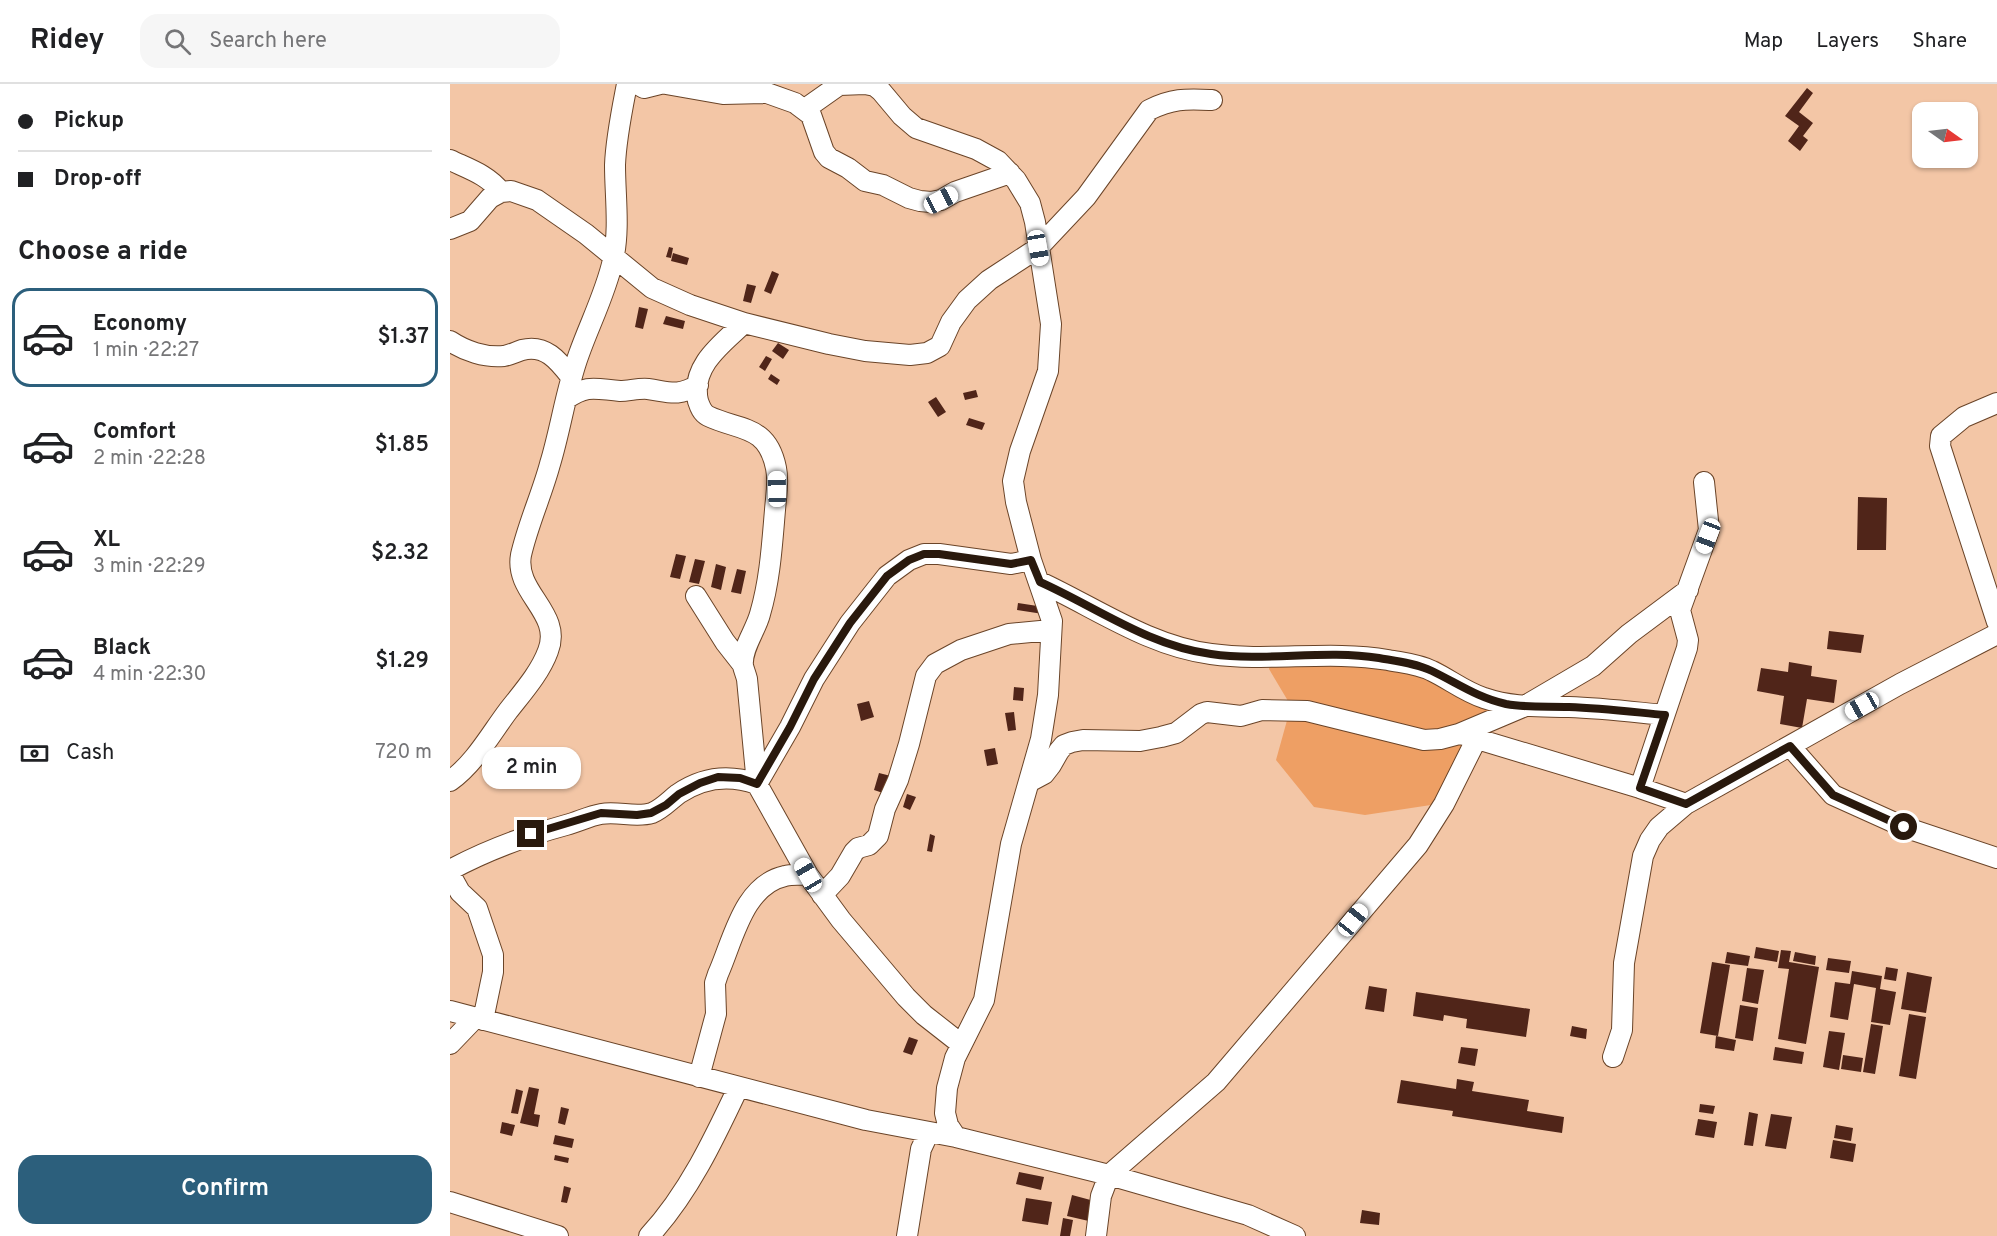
<!DOCTYPE html>
<meta charset="utf-8">
<style>
:root{--surface:#fff;--page:#f6f6f6;--text:#202124;--muted:#757577;--line:#e0e0e0;--accent:#2c5f7c}
body{margin:0;font-family:Overpass,sans-serif;background:var(--page);color:var(--text);height:100vh;display:flex;flex-direction:column;font-size:22px;white-space:nowrap}
*{box-sizing:border-box;margin:0}
p{font-size:20px;color:var(--muted)}
.icon{flex:none;width:33px;height:33px;fill:none;stroke:currentColor;stroke-width:2;stroke-linecap:round;stroke-linejoin:round}
.map{position:relative;flex:1;overflow:hidden}
.details{display:flex;flex-direction:column;background:var(--surface);width:450px}
.details>*{flex:none}
.hud{display:grid;align-content:center;height:132px;padding:0 18px;background:var(--surface)}
.needle{width:39px;rotate:104deg}
.buttons{position:absolute;left:1462px;top:18px;display:grid;gap:12px}
.buttons a{display:grid;place-items:center;width:66px;height:66px;border-radius:12px;background:var(--surface);box-shadow:0 2px 4px #0004;font-size:30px}
.end{position:absolute;width:27px;height:27px;margin:-14px;border:8px solid #29190d;background:#fff;box-shadow:0 0 0 3px #fff}
.from{border-radius:50%}
.bubble{position:absolute;height:42px;border-radius:18px;background:var(--surface);box-shadow:0 2px 4px #0004;font-size:20px;font-weight:600;line-height:42px;text-align:center}
.car{position:absolute;width:18px;height:36px;margin:-18px -9px;border-radius:8px;box-shadow:0 0 4px 2px #0007;background:linear-gradient(#fff 24%,#345 0 40%,#fff 0 76%,#345 0 86%,#fff 0)}
.hud b{display:flex;align-items:center;gap:21px;height:57px;font-size:22px}
.hud b+b{border-top:2px solid var(--line)}
.hud i{width:15px;height:15px;background:var(--text)}
ul{padding:0;list-style:none}
li{display:flex;align-items:center;gap:18px;height:99px;margin:0 12px 9px;padding:0 6px;border:3px solid transparent;border-radius:18px}
li div{flex:1}
li b{display:block;font-size:22px}
li em{font-style:normal;font-weight:600}
li.current{border-color:var(--accent)}
li>.icon{width:54px;height:54px;stroke-width:1.5}
h2{padding:0 18px;font-size:27px;line-height:72px}
.pay{display:flex;align-items:center;gap:15px;height:66px;padding:0 18px;font-size:22px}
.pay p{margin-inline-start:auto}
.primary-button{display:flex;gap:12px;margin-top:auto;padding:12px 18px}
.primary-button a{flex:1;height:69px;border-radius:18px;background:var(--accent);color:#fff;font-size:24px;font-weight:600;line-height:69px;text-align:center}
header{display:flex;align-items:center;gap:36px;box-sizing:border-box;height:84px;padding:0 30px;background:var(--surface);border-bottom:2px solid var(--line)}
header strong{font-size:28px}
nav{display:flex;gap:33px;margin-inline-start:auto;font-size:21px}
.search{width:420px;height:54px;background:var(--page);display:flex;align-items:center;gap:15px;box-sizing:border-box;padding:0 21px;border-radius:18px;color:var(--muted);font-size:22px}
main{display:flex;flex:1;min-height:0}
.map>svg:first-child{display:block}
.green{fill:#ee9f64}
.building{fill:#502519}
.lines{fill:none;stroke-linecap:round;stroke-linejoin:round}
.minor-casing{stroke:#6a4428;stroke-width:22}
.minor{stroke:#fff;stroke-width:20}
.route{stroke:#29190d;stroke-width:8}
</style>
<header>
<strong>Ridey</strong>
<div class="search"><svg class="icon" aria-label="search" viewBox="0 0 24 24"><circle cx="10" cy="10" r="6"/><path d="M15 15l6 6"/></svg>Search here</div>
<nav><a>Map</a><a>Layers</a><a>Share</a></nav>
</header>
<main>
<section class="details">
<div class="hud">
<b><i class="from"></i>Pickup</b>
<b><i></i>Drop-off</b>
</div>
<h2>Choose a ride</h2>
<ul>
<li class="current"><svg class="icon" aria-label="car" viewBox="0 0 24 24"><path d="M5 17H2v-5l4-1 3-4h7l3 4 3 1v5h-3M9 17h6M6 11h13"/><circle cx="7" cy="17" r="2"/><circle cx="17" cy="17" r="2"/></svg><div><b>Economy</b><p>1 min · 22:27</p></div><em>$1.37</em></li>
<li><svg class="icon" aria-label="car" viewBox="0 0 24 24"><path d="M5 17H2v-5l4-1 3-4h7l3 4 3 1v5h-3M9 17h6M6 11h13"/><circle cx="7" cy="17" r="2"/><circle cx="17" cy="17" r="2"/></svg><div><b>Comfort</b><p>2 min · 22:28</p></div><em>$1.85</em></li>
<li><svg class="icon" aria-label="car" viewBox="0 0 24 24"><path d="M5 17H2v-5l4-1 3-4h7l3 4 3 1v5h-3M9 17h6M6 11h13"/><circle cx="7" cy="17" r="2"/><circle cx="17" cy="17" r="2"/></svg><div><b>XL</b><p>3 min · 22:29</p></div><em>$2.32</em></li>
<li><svg class="icon" aria-label="car" viewBox="0 0 24 24"><path d="M5 17H2v-5l4-1 3-4h7l3 4 3 1v5h-3M9 17h6M6 11h13"/><circle cx="7" cy="17" r="2"/><circle cx="17" cy="17" r="2"/></svg><div><b>Black</b><p>4 min · 22:30</p></div><em>$1.29</em></li>
</ul>
<div class="pay"><svg class="icon" aria-label="cash" viewBox="0 0 24 24"><path d="M3 7h18v10H3z"/><circle cx="12" cy="12" r="2"/></svg>Cash<p>720 m</p></div>
<div class="primary-button"><a>Confirm</a></div>
</section>
<div class="map">
<svg width="1547" height="1152" viewBox="0 0 1547 1152">
<rect width="100%" height="100%" fill="#f3c6a6"/>
<!-- green -->
<path class="green" d="M 899,564 L 988,577 L 1037,607 L 1041,621 L 1039,655 L 994,719 L 915,731 L 864,723 L 826,676 L 841,622 L 819,585 L 820,579 Z"/>
<!-- building -->
<path class="building" d="M 1357,4 L 1363,9 L 1349,28 L 1363,39 L 1353,52 L 1358,56 L 1350,67 L 1338,57 L 1349,42 L 1335,32 Z
M 219,163 L 223,164 L 221,174 L 216,173 Z
M 223,169 L 239,174 L 237,181 L 221,177 Z
M 322,187 L 329,190 L 321,210 L 314,207 Z
M 297,200 L 306,202 L 301,219 L 293,217 Z
M 189,223 L 198,225 L 193,245 L 185,243 Z
M 216,232 L 235,237 L 233,245 L 213,240 Z
M 328,259 L 339,266 L 333,275 L 322,267 Z
M 316,272 L 322,275 L 315,287 L 309,283 Z
M 321,290 L 330,296 L 327,301 L 318,295 Z
M 526,306 L 528,313 L 515,316 L 513,309 Z
M 486,313 L 496,328 L 488,333 L 478,318 Z
M 519,334 L 535,339 L 532,346 L 516,341 Z
M 1408,413 L 1437,414 L 1436,466 L 1407,466 Z
M 226,470 L 236,472 L 230,495 L 220,493 Z
M 245,475 L 255,477 L 249,500 L 239,498 Z
M 266,480 L 276,483 L 271,506 L 261,503 Z
M 287,485 L 296,487 L 291,510 L 281,508 Z
M 568,519 L 594,523 L 593,530 L 567,526 Z
M 1379,547 L 1414,551 L 1411,569 L 1377,565 Z
M 1339,578 L 1362,582 L 1361,592 L 1387,596 L 1384,619 L 1357,615 L 1352,644 L 1330,640 L 1334,612 L 1307,607 L 1311,584 L 1338,588 Z
M 564,603 L 574,604 L 573,617 L 563,616 Z
M 419,617 L 424,633 L 411,637 L 407,620 Z
M 564,628 L 566,646 L 558,647 L 555,629 Z
M 545,664 L 548,680 L 537,682 L 534,666 Z
M 429,689 L 441,692 L 436,710 L 424,706 Z
M 457,710 L 466,713 L 460,726 L 453,723 Z
M 480,750 L 485,752 L 482,768 L 477,767 Z
M 1306,863 L 1329,867 L 1327,878 L 1304,874 Z
M 1331,866 L 1341,867 L 1339,878 L 1369,883 L 1356,960 L 1328,955 L 1339,885 L 1328,884 Z
M 1277,868 L 1300,872 L 1298,882 L 1275,879 Z
M 1345,868 L 1366,872 L 1365,881 L 1343,877 Z
M 1378,874 L 1401,877 L 1399,889 L 1376,886 Z
M 1262,878 L 1280,881 L 1268,952 L 1250,949 Z
M 1436,883 L 1448,885 L 1446,897 L 1434,895 Z
M 1297,884 L 1314,886 L 1308,920 L 1292,917 Z
M 1402,887 L 1432,892 L 1430,905 L 1446,908 L 1440,941 L 1421,938 L 1426,904 L 1404,900 L 1398,936 L 1380,933 L 1385,898 L 1400,900 Z
M 1457,888 L 1482,893 L 1476,929 L 1451,925 Z
M 919,902 L 937,905 L 934,928 L 915,925 Z
M 966,908 L 1080,925 L 1076,953 L 1016,944 L 1017,935 L 994,931 L 993,937 L 963,932 Z
M 1290,921 L 1308,924 L 1303,957 L 1285,954 Z
M 1459,930 L 1476,933 L 1466,995 L 1449,992 Z
M 1421,940 L 1433,942 L 1425,990 L 1413,988 Z
M 1122,942 L 1137,945 L 1136,955 L 1120,952 Z
M 1379,947 L 1395,949 L 1389,986 L 1373,983 Z
M 1266,952 L 1286,956 L 1284,967 L 1265,964 Z
M 459,953 L 468,956 L 462,971 L 453,968 Z
M 1011,963 L 1028,965 L 1025,982 L 1008,979 Z
M 1325,963 L 1354,968 L 1352,980 L 1323,976 Z
M 1393,971 L 1413,974 L 1411,988 L 1391,985 Z
M 1007,995 L 1024,998 L 1022,1007 L 1079,1016 L 1077,1027 L 1114,1033 L 1112,1049 L 1002,1032 L 1003,1027 L 947,1019 L 951,996 L 1006,1005 Z
M 79,1003 L 89,1005 L 84,1030 L 90,1031 L 88,1043 L 70,1039 Z
M 66,1005 L 73,1007 L 68,1030 L 61,1029 Z
M 1250,1020 L 1265,1022 L 1263,1030 L 1249,1028 Z
M 111,1023 L 119,1025 L 115,1041 L 108,1039 Z
M 1299,1028 L 1308,1030 L 1303,1062 L 1294,1061 Z
M 1321,1030 L 1342,1033 L 1336,1065 L 1315,1062 Z
M 1248,1035 L 1267,1038 L 1264,1054 L 1245,1051 Z
M 52,1038 L 65,1041 L 62,1052 L 50,1049 Z
M 1386,1041 L 1403,1044 L 1401,1057 L 1384,1054 Z
M 105,1051 L 124,1055 L 122,1064 L 103,1060 Z
M 1383,1056 L 1406,1060 L 1403,1078 L 1380,1074 Z
M 105,1071 L 119,1074 L 118,1079 L 104,1076 Z
M 569,1088 L 594,1093 L 591,1106 L 566,1100 Z
M 114,1102 L 121,1104 L 117,1119 L 111,1118 Z
M 622,1111 L 648,1118 L 643,1138 L 617,1132 Z
M 576,1114 L 602,1118 L 598,1141 L 572,1137 Z
M 912,1126 L 930,1129 L 929,1141 L 910,1139 Z
M 613,1134 L 623,1136 L 620,1152 L 610,1152 Z"/>
<g class="lines">
<!-- minor casing -->
<g class="minor-casing">
<path id="minor" d="M 187,0 L 194,4 L 210,0
M 216,0 L 273,10 L 317,9 L 345,19 L 361,31 L 374,68 L 379,74 L 398,84 L 415,97 L 433,101 L 459,114 L 470,117 L 481,118 L 491,116 L 505,108 L 560,89
M 355,25 L 389,1 L 415,0 L 425,2 L 431,7 L 452,32 L 466,44 L 526,65 L 548,77 L 566,96 L 580,119 L 585,138 L 601,240 L 598,287 L 570,367 L 563,397 L 566,418 L 581,476 L 602,537 L 598,611 L 591,655 L 561,760 L 534,916 L 505,974 L 497,1004 L 495,1029 L 498,1041 L 506,1053
M 0,76 C 19,85 38,91 51,108
M 0,145 L 20,137 L 40,114 L 51,108 L 61,107 L 87,116 L 136,150 L 202,204 L 240,221 L 294,239 L 379,260 L 415,267 L 460,271 L 477,269 L 490,262 L 501,238 L 517,216 L 539,196 L 588,164 L 636,113 L 699,26 C 723,14 736,15 762,16
M 294,239 C 273,259 240,282 248,317 C 250,323 252,329 258,332 C 289,347 317,340 326,384 C 329,398 326,412 325,426 C 322,461 320,496 310,530 C 306,546 291,565 293,582 C 294,586 296,591 297,595 L 307,700 L 358,791 L 391,836 L 456,913 L 474,931 L 511,960
M 0,257 C 15,267 35,274 54,272 C 60,271 66,268 72,266 C 95,260 108,276 121,293
M 116,315 C 138,300 145,305 170,307 C 179,307 189,304 198,305 C 220,308 227,313 248,301
M 1547,319 L 1514,333 L 1491,352 L 1490,362 L 1547,538
M 590,498 C 646,524 699,562 761,570 C 820,578 879,566 938,576 C 953,579 968,580 982,587 C 999,595 1015,608 1034,614 C 1063,624 1090,622 1119,623 C 1151,624 1183,628 1214,631
M 246,512 L 275,558 L 293,581
M 1014,651 L 1190,704 L 1236,720
M 1340,662 L 1383,711 L 1454,743 L 1547,774
M 0,697 C 25,679 40,651 58,627 C 72,609 90,589 98,567 C 113,529 64,509 71,471 C 78,440 92,410 100,380 C 111,344 116,305 129,270 C 140,239 156,208 163,176 C 170,145 165,112 165,81 C 166,54 172,26 177,0
M 579,698 L 594,690 L 601,681 L 609,667 L 614,661 L 622,658 L 633,656 L 690,657 L 711,653 L 726,649 L 751,630 L 757,628 L 791,632 L 812,626 L 857,627 L 974,656 L 990,655 L 1009,650 L 1073,623 L 1143,582 L 1179,550 L 1238,506
M 1190,704 L 1237,564 L 1238,556 L 1230,526 L 1259,446 L 1254,398
M 0,786 C 37,766 75,752 116,741 C 128,738 139,732 151,730 C 168,727 186,734 202,729 C 212,725 219,717 228,710 C 253,693 279,690 307,700 L 340,643 L 364,595 L 400,539 L 437,492 L 459,476 L 474,470 L 489,470 L 561,480 L 581,476
M 0,790 L 10,808 L 27,824 L 43,871 L 43,888 L 33,936
M 372,811 L 390,792 L 404,768 L 408,764 L 419,761 L 428,752 L 435,725 L 448,696 L 459,660 L 476,592 L 485,580 L 511,566 L 559,550 L 601,546
M 0,927 L 416,1036 L 506,1053 L 659,1091 L 798,1131 L 845,1152
M 0,960 L 25,934
M 1163,973 L 1172,946 L 1174,879 L 1193,772 L 1200,756 L 1209,743 L 1236,720 L 1450,600 L 1547,550
M 249,993 L 266,930 L 265,899 L 268,890 C 283,857 293,801 335,792 C 342,790 350,791 358,791
M 0,1118 L 108,1152
M 199,1152 C 238,1110 264,1055 288,1004
M 457,1152 L 471,1065 L 479,1048
M 646,1152 L 651,1112 L 659,1091 L 766,998 L 968,761 L 994,720 L 1027,654"/>
</g>
<!-- minor -->
<use href="#minor" class="minor"/>
</g>
<g class="lines">
<!-- route -->
<path class="route" d="M 81,750 L 151,729 L 187,731 L 201,729 L 216,721 L 229,710 L 250,699 L 268,693 L 290,694 L 307,700 L 340,643 L 364,595 L 400,539 L 437,492 L 459,476 L 474,470 L 489,470 L 561,480 L 581,476 L 590,498 C 646,523 699,562 761,570 C 816,578 874,565 929,574 C 946,577 965,579 982,587 C 1007,599 1028,614 1056,620 C 1078,624 1098,622 1119,623 C 1151,624 1183,628 1215,631 L 1190,704 L 1236,720 L 1340,662 L 1383,711 L 1454,743"/>
</g>
</svg>
<div class="buttons">
<a><svg class="needle" viewBox="-14 -14 28 28"><path d="M0-13l5 13h-10z" fill="#e53935"/><path d="M0 13l5-13h-10z" fill="#757577"/></svg></a>
</div>
<i class="end from" style="left:1454px;top:743px"></i>
<i class="end" style="left:81px;top:750px"></i>
<div class="bubble" style="left:32px;top:663px;width:99px">2 min</div>
<i class="car" style="left:491px;top:116px;rotate:62deg"></i>
<i class="car" style="left:588px;top:164px;rotate:170deg"></i>
<i class="car" style="left:327px;top:405px;rotate:359deg"></i>
<i class="car" style="left:1258px;top:452px;rotate:201deg"></i>
<i class="car" style="left:1412px;top:622px;rotate:241deg"></i>
<i class="car" style="left:358px;top:791px;rotate:330deg"></i>
<i class="car" style="left:903px;top:836px;rotate:39deg"></i>
</div>
</main>
